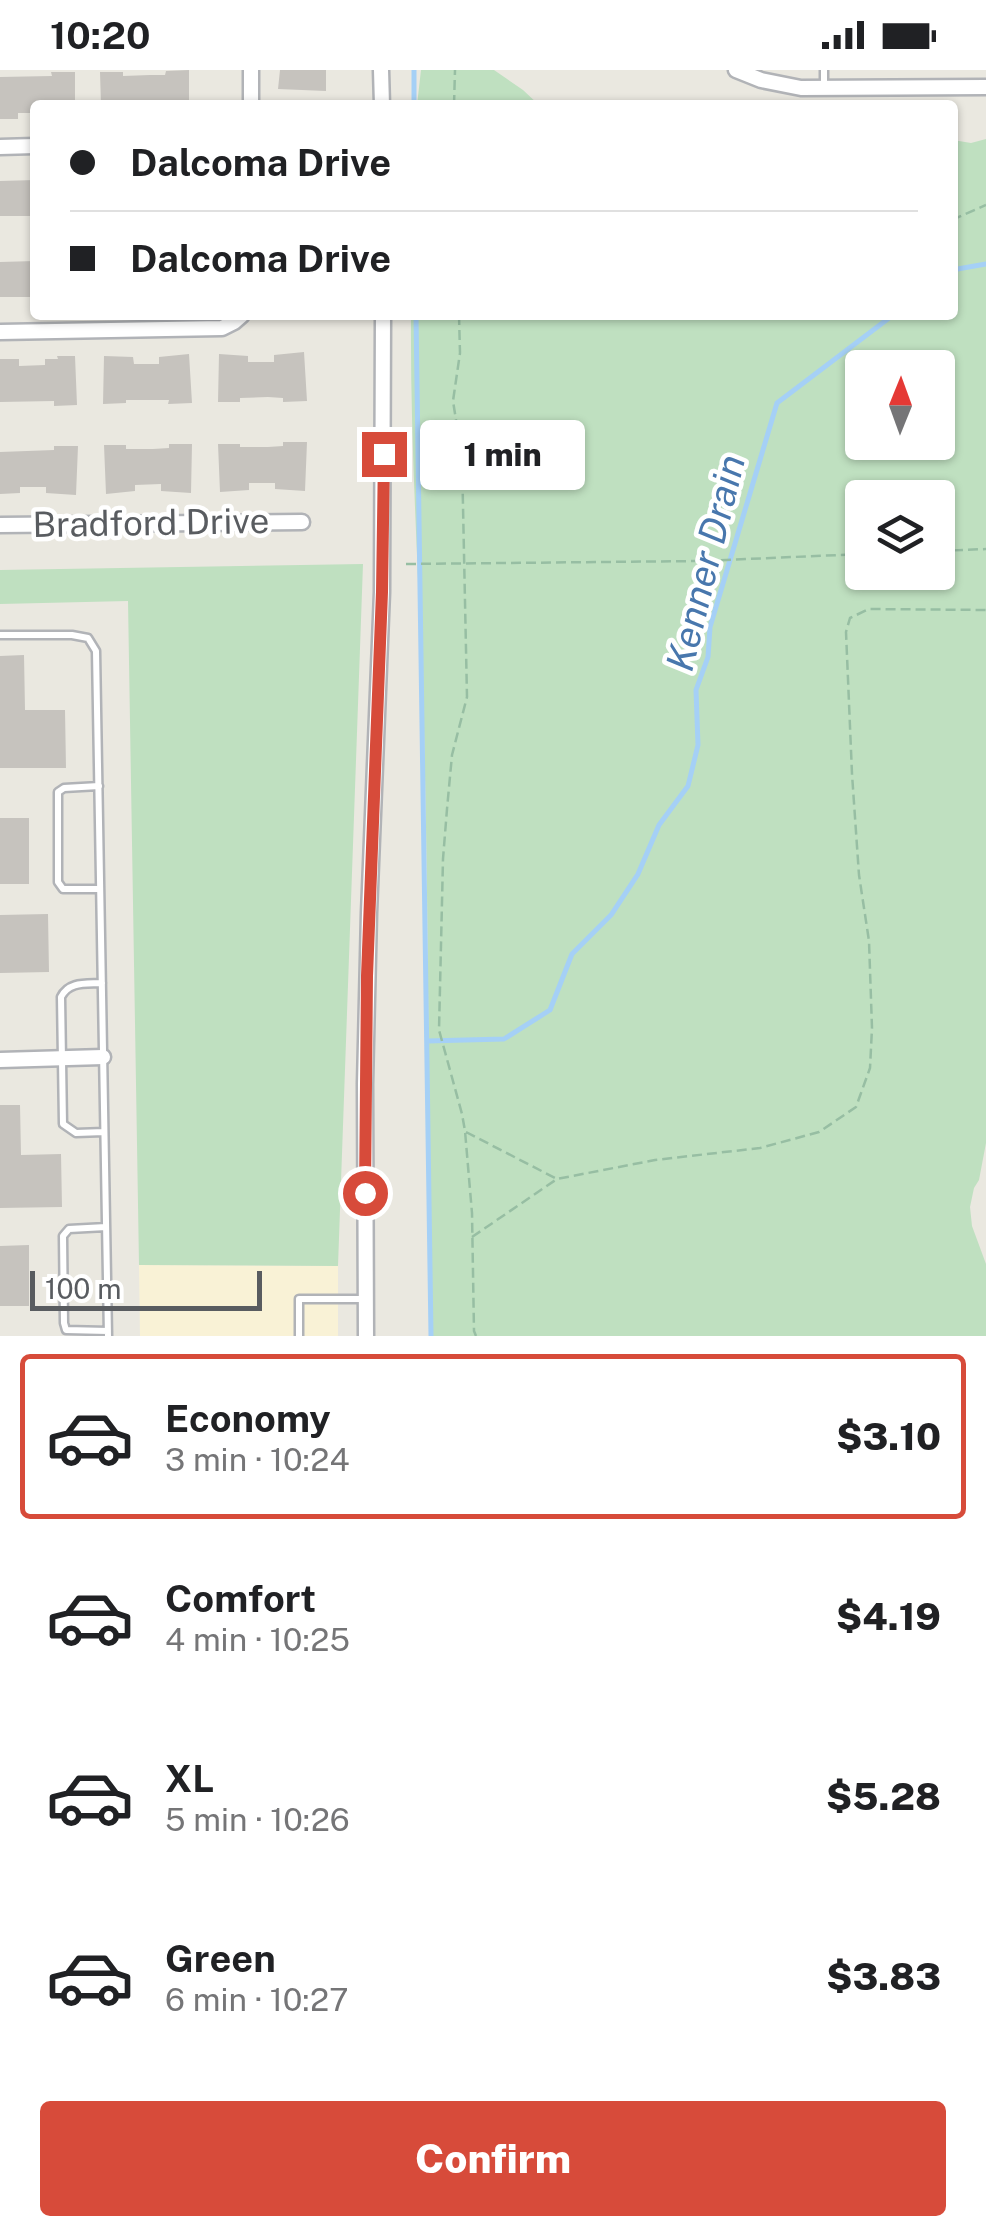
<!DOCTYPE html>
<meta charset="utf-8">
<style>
:root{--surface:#fff;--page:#f2f2f2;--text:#202124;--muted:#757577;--line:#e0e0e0;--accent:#d74b3a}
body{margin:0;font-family:"Public Sans",sans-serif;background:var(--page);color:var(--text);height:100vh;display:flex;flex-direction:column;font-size:38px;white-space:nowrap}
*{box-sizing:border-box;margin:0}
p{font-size:32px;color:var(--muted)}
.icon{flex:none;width:55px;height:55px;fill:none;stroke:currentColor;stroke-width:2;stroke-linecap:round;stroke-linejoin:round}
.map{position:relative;height:1266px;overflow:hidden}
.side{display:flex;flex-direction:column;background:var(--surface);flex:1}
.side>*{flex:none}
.banner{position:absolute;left:30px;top:30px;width:928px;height:220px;border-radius:10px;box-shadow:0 2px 8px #0004;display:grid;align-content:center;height:220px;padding:0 40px;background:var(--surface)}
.needle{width:65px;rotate:1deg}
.controls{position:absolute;left:845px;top:280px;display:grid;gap:20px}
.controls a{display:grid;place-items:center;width:110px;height:110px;border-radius:10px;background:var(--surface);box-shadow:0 2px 8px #0004;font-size:50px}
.scale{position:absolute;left:30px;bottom:25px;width:232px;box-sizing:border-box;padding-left:10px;border:5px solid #595c60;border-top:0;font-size:28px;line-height:35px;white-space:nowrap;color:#595c60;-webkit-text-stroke:8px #fff;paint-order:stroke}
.end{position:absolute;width:45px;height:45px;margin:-22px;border:12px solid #d74b3a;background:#fff;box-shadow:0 0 0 5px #fff}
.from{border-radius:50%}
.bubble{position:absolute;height:70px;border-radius:10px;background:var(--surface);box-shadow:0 2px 8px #0004;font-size:32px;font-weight:800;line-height:70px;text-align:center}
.banner b{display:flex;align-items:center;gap:35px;height:95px;font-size:38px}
.banner b+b{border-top:2px solid var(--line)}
.banner i{width:25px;height:25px;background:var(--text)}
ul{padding:18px 0 0;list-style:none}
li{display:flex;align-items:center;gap:30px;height:165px;margin:0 20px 15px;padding:0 20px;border:5px solid transparent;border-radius:10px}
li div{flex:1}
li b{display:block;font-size:38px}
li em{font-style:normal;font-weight:800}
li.active{border-color:var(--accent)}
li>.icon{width:90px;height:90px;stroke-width:1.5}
.cta{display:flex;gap:20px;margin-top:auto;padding:20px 40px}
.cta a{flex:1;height:115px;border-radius:10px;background:var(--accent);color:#fff;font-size:40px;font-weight:800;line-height:115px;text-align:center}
.status{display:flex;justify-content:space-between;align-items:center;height:70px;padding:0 50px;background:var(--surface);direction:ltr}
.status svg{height:28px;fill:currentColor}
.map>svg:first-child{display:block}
.commercial{fill:#f9f2d6}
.green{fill:#bfe0c0;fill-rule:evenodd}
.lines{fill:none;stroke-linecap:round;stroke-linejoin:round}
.stream{stroke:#a5d0f6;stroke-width:5}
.building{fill:#c6c3be}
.lane-casing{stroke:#b1b3b7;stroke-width:11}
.street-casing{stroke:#b1b3b7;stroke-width:19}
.path{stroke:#97bea3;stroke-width:2.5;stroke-dasharray:10 5;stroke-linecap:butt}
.lane{stroke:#fff;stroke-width:6}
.street{stroke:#fff;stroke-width:14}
.route{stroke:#d74b3a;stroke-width:12}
.labels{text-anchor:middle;stroke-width:9;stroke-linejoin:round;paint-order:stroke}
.street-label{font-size:35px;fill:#595c60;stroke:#fff}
.water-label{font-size:38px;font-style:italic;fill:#4877ad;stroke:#fff}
</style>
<div class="status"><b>10:20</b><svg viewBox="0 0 49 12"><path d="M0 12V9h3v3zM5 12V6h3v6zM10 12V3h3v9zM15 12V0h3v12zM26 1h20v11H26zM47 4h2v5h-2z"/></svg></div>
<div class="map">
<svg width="986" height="1266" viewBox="0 0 986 1266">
<rect width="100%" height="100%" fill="#eae8e0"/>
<!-- commercial -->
<path class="commercial" d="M 139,1195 L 338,1196 L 338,1266 L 140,1266 Z"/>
<!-- green -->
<path class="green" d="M 421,0 L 494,0 L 523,20 L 539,35 L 417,35 Z
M 986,69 L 986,1073 L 979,1110 L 974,1118 L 970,1137 L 972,1156 L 986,1194 L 986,1266 L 429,1266 C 429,1064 429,863 424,661 C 420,522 410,384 411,245 L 952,245 L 953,70 L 971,73 ZM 862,298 L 938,298 L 938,372 L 862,372 ZM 862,428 L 938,428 L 938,502 L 862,502 Z
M 363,494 L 338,1196 L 139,1195 L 128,531 L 0,534 L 0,500 Z"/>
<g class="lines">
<!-- stream -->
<path class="stream" d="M 414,0 L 414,35
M 952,200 L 986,194
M 416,245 L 431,1266
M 427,971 L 504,969 L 550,940 L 572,884 L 611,845 L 638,804 L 659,755 L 688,716 L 698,675 L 696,620 L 708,587 L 710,557 L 777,333 L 893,245"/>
</g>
<!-- building -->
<path class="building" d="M 189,0 L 189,35 L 101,35 L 100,2 L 123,2 L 123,6 L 150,5 L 165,5 L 166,1 Z
M 280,0 L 326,0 L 326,21 L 278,19 Z
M 51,2 L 75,2 L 75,35 L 35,35 L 35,43 L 18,43 L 18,49 L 0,49 L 0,7 L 52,6 Z
M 35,110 L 35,146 L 0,146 L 0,111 Z
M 35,191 L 35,227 L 0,227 L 0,192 Z
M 304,282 L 307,331 L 283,332 L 283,328 L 268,327 L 240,328 L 240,332 L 218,332 L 219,284 L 248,286 L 248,292 L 274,292 L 274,285 Z
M 189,284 L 192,333 L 168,334 L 169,330 L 126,330 L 126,333 L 103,334 L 104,286 L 133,287 L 134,294 L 159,294 L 159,287 Z
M 57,286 L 75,286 L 77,335 L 54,336 L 54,331 L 0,332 L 0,289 L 19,289 L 19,296 L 45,295 L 45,289 L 58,289 Z
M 283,372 L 307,372 L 305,421 L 275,419 L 275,413 L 249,413 L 249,420 L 220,422 L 218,374 L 240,374 L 240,377 L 268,377 L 283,376 Z
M 169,374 L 192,374 L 191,423 L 161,421 L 161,414 L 135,415 L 135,421 L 106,424 L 104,375 L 126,375 L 126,379 L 153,379 L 169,378 Z
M 54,376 L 78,376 L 76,425 L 46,423 L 46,417 L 20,417 L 20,423 L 0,424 L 0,382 L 54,380 Z
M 24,585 L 25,640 L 65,640 L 66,698 L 0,698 L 0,586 Z
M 0,748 L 29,748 L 29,814 L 0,814 Z
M 48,844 L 49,902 L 0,903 L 0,845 Z
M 0,1035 L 20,1035 L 21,1085 L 61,1084 L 62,1137 L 0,1138 Z
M 29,1175 L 29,1236 L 0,1236 L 0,1176 Z"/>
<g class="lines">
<!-- lane casing -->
<g class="lane-casing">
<path id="lane" d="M 824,18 L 824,0
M 0,565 L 72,565 L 88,568 L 96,581 L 108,1266
M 99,716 L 64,718 L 58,722 L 58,812 L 63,819 L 100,819
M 102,913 C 86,914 69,911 61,927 L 63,1054 L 76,1063 L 104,1062
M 106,1157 L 69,1159 L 63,1166 L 64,1253 L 66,1260 L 108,1261
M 299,1266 L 299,1229 L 364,1229"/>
</g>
<!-- street casing -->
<g class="street-casing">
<path id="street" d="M 251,0 L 251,35
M 381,0 L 382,35
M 736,0 L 761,10 L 801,18 L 986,17
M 0,77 L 35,76
M 0,262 L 222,258 L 234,252 L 242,245
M 0,455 L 302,452
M 0,990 L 103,987
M 366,1266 L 365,1014 L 369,843 L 382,522 L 383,245"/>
</g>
<!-- path -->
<path class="path" d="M 454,35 L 455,0
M 952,150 L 986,135
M 459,245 L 460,283 L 453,331 L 462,388 L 467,627 L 452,685 L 447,739 L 443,789 L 439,960 L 462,1044 L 465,1061 L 472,1143 L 474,1261 L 476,1266
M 938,481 L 986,479
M 406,494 L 701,491 L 862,484
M 466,1062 L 557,1109
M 472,1167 L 557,1109 L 655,1090 L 760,1078 L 819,1062 L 856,1037 L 870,998 L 872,958 L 869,871 L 859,805 L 852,704 L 846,562 L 850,548 L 869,539 L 986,540"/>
<!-- lane -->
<use href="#lane" class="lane"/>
<!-- street -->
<use href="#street" class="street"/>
</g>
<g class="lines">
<!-- route -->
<path class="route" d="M 365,1123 L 367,906 L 382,522 L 384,384"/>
</g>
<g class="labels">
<!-- street labels -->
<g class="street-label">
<text transform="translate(151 453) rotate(-1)" y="12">Bradford Drive</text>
</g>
<!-- water labels -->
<g class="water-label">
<text transform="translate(706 493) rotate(-76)" y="13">Kenner Drain</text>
</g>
</g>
</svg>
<div class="controls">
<a><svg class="needle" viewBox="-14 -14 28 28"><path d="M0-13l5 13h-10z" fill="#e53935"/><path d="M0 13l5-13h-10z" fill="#757577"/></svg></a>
<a><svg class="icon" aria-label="layers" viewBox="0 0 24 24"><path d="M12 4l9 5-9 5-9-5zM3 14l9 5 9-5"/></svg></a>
</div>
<div class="scale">100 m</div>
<i class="end from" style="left:365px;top:1123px"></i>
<i class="end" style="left:384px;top:384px"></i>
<div class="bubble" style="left:420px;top:350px;width:165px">1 min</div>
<div class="banner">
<b><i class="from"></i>Dalcoma Drive</b>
<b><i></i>Dalcoma Drive</b>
</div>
</div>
<section class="side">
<ul>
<li class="active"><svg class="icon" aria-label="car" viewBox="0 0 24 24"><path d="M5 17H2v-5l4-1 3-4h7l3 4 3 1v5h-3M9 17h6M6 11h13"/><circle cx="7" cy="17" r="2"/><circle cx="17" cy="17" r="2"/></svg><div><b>Economy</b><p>3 min · 10:24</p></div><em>$3.10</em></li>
<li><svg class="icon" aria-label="car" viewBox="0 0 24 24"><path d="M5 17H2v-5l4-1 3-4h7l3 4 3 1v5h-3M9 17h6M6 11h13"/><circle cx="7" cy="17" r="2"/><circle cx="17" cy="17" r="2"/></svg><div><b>Comfort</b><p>4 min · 10:25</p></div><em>$4.19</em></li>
<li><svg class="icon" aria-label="car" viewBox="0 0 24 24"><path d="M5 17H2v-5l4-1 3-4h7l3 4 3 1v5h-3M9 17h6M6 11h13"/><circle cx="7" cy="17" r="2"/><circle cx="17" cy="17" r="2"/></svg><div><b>XL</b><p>5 min · 10:26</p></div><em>$5.28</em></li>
<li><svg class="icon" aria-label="car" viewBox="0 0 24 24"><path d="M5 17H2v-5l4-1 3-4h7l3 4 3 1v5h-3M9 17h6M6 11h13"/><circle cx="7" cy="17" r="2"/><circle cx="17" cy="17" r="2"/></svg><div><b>Green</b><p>6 min · 10:27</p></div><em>$3.83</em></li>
</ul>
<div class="cta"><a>Confirm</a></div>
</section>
